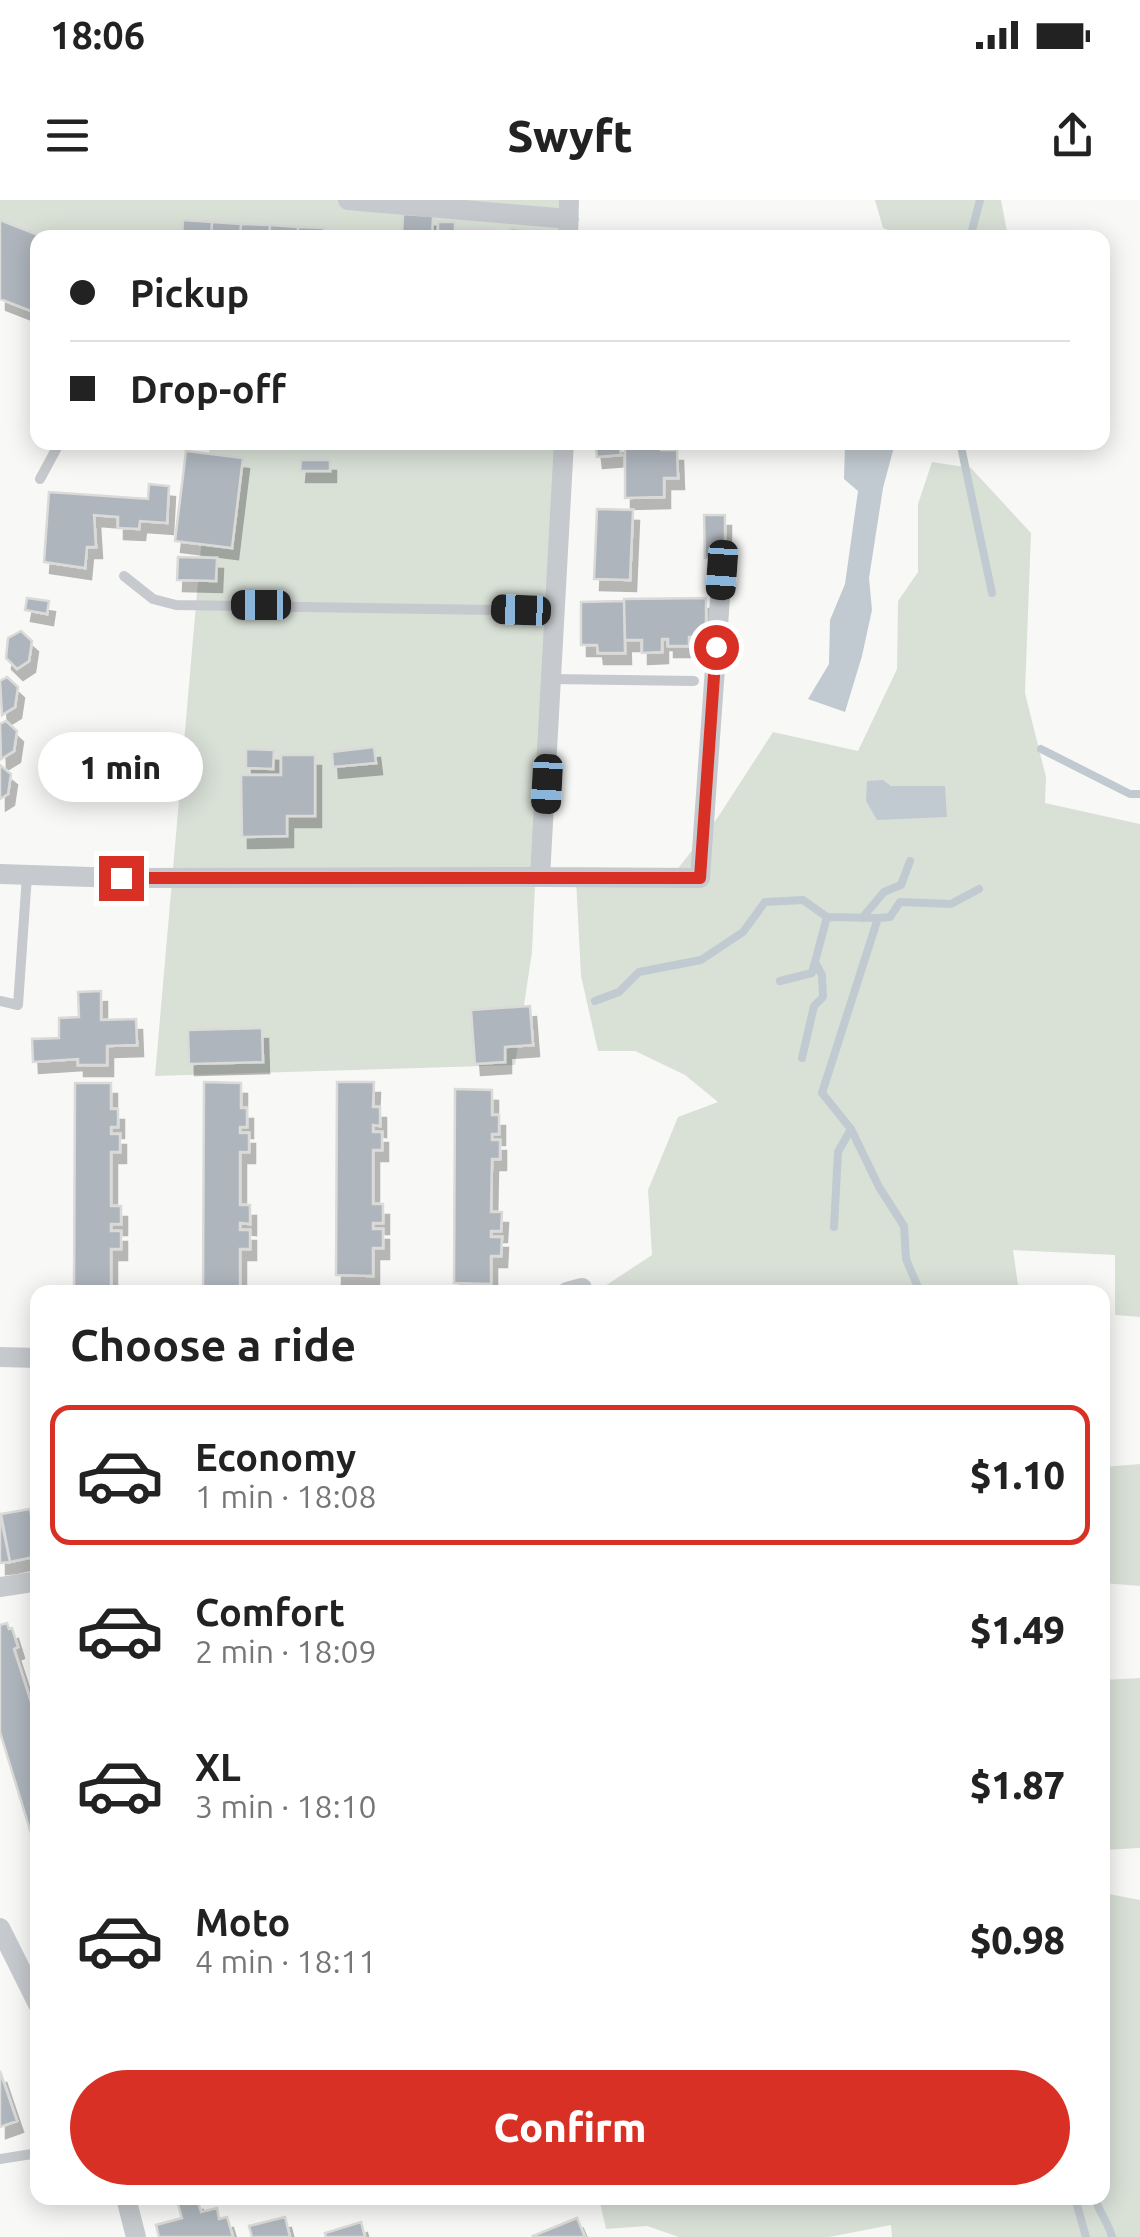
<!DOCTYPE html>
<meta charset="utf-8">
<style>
:root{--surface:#fff;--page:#f2f2f2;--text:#222;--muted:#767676;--line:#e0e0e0;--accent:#d93025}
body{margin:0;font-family:Ubuntu,sans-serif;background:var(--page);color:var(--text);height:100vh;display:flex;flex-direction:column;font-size:38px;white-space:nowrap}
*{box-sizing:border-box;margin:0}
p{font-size:32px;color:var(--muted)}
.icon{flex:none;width:55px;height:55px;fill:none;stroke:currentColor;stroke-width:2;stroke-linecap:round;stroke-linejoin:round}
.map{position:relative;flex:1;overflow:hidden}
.details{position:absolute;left:30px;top:1085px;width:1080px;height:920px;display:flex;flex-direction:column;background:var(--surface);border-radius:20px;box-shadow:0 5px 25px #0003}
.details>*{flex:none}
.guide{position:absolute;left:30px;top:30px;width:1080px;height:220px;border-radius:20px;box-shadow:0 5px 25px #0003;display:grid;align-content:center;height:220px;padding:0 40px;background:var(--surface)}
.end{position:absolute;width:45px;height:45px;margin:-22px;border:12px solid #d93025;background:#fff;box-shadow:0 0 0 5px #fff}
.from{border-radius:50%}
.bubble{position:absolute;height:70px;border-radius:35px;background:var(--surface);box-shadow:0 5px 25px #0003;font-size:32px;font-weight:800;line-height:70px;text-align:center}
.car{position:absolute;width:30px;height:60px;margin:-30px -15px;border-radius:12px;box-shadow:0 0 8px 2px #0007;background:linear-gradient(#222 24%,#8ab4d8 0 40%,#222 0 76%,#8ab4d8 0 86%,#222 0)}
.guide b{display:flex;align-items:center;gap:35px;height:95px;font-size:38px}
.guide b+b{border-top:2px solid var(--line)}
.guide i{width:25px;height:25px;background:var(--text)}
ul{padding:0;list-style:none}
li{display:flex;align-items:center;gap:30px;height:140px;margin:0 20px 15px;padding:0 20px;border:5px solid transparent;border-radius:20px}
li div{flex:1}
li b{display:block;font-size:38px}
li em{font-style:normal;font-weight:800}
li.selected{border-color:var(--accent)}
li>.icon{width:90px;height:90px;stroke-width:1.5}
h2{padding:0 40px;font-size:45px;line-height:120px}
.button{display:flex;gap:20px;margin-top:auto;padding:20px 40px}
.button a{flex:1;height:115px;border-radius:60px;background:var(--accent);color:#fff;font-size:40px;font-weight:800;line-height:115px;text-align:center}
.status{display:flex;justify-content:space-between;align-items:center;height:70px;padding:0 50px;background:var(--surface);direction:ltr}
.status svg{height:28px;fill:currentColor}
header{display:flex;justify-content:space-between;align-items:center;height:130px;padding:0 40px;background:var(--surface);font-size:45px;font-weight:800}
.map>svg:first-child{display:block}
.green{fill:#d9e1d7}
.water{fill:#c1cad0}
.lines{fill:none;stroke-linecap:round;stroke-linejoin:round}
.stream{stroke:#c1cad0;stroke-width:8}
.building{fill:#aeb5bc;stroke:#dadad8;stroke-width:2.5;filter:url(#shadow)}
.service{stroke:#c6c9cd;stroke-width:10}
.minor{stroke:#c6c9cd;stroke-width:20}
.route{stroke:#d93025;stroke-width:12}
</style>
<div class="status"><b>18:06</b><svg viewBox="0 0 49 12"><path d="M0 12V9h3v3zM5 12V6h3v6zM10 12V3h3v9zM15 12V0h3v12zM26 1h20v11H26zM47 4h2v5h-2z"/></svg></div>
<header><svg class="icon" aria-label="menu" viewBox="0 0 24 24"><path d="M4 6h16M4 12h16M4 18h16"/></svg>Swyft<svg class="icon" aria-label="share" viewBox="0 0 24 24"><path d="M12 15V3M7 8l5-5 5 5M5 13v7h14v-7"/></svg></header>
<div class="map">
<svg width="1140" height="2037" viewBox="0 0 1140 2037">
<defs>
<filter id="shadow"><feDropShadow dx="6" dy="11" stdDeviation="0" flood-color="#0004"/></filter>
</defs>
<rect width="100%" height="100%" fill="#f8f9f6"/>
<!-- green -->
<path class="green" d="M 0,0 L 566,0 L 564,37 L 38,38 L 37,88 L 0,77 Z
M 875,0 L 1001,0 L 1008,37 L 906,37 L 883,28 Z
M 210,243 L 555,243 L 532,752 L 515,865 L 155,876 Z
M 932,262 L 971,268 L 1031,333 L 1025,493 L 1046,577 L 1045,603 L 1140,624 L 1140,1117 L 1115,1115 L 1115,1055 L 1013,1050 L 1019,1092 L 607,1092 L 605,1086 L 652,1055 L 648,990 L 678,917 L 718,902 L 685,875 L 635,851 L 598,851 L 581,776 L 576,680 L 676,671 L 718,617 L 773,532 L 858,551 L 897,469 L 898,401 L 918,372 L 918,304 Z
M 1140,1264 L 1140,1386 L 1103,1383 L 1103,1267 Z
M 1140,1478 L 1140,1648 L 1103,1650 L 1103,1480 Z
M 1103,1693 L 1140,1700 L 1140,2037 L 892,2037 L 891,2025 L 829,2037 L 679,2037 L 647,2026 L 606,2029 L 599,1998 L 1102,1998 Z"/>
<!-- water -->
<path class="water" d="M 845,243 L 895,243 L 883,288 L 869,378 L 872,410 L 862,456 L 845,512 L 808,499 L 829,464 L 830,420 L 845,384 L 858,291 L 844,279 Z
M 883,580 L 891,586 L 945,586 L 947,617 L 877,620 L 866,601 L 867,581 Z"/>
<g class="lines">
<!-- stream -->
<path class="stream" d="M 970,38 L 980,0
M 960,242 L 992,393
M 1041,549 L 1130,594 L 1140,594
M 862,718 L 884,692 L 901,685 L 910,661
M 780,781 L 812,773 L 827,717 L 878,718
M 595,801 L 619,792 L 639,772 L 701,760 L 743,732 L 765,702 L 803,700 L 827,717
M 802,858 L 814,806 L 823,797 L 822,775 L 816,764
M 834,1027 L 838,952 L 851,929
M 920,1092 L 906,1059 L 904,1026 L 879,987 L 851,929 L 822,893 L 878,718 L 890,717 L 900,702 L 951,704 L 979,689
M 1075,1998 L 1086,2037
M 1095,1998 C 1099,2013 1108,2021 1112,2037"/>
</g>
<!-- building -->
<path class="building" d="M 403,14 L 433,16 L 432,38 L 402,38 Z
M 0,20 L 46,38 L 38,38 L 36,113 L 0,99 Z
M 183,20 L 212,22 L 211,38 L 182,38 Z
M 212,22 L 241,24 L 240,38 L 211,38 Z
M 438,22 L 455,22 L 455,29 L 494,29 L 494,38 L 438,38 Z
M 241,24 L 270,25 L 269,38 L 240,38 Z
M 270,25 L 298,27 L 297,38 L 269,38 Z
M 298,27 L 324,28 L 324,38 L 297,38 Z
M 510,28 L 547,31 L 546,38 L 509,38 Z
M 595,242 L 619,242 L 621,255 L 597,257 Z
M 625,242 L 661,242 L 661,250 L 677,250 L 678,278 L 664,278 L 664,297 L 625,298 Z
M 186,251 L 243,258 L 232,348 L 175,341 Z
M 301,260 L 330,260 L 330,271 L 300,271 Z
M 149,284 L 169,286 L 167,323 L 140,321 L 139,329 L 118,328 L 118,317 L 94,315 L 96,347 L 87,347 L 85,368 L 44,362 L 49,292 L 148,299 Z
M 597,309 L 633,310 L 630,380 L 594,379 Z
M 704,315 L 725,315 L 725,357 L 705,358 Z
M 178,357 L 217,358 L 216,381 L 177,380 Z
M 27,398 L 49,401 L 47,414 L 25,410 Z
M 706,398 L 706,437 L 689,437 L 689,446 L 668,446 L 668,439 L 662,439 L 662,452 L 642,453 L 642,440 L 625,440 L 624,399 Z
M 624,401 L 625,453 L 598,453 L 597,445 L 581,445 L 581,402 Z
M 21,431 L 32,441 L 29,461 L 17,469 L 6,458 L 8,438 Z
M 7,477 L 18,487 L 15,507 L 2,515 L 0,481 Z
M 6,521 L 17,531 L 14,551 L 1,559 L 0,524 Z
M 374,547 L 376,563 L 333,567 L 332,552 Z
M 246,549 L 274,550 L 273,569 L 246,568 Z
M 281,555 L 315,555 L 315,616 L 287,616 L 287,636 L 242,637 L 241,575 L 281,575 Z
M 0,565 L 11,574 L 8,594 L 0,599 Z
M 101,791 L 101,820 L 136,819 L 137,845 L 107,846 L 107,865 L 78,865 L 78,859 L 33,862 L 32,839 L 59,838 L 59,818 L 79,817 L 78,792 Z
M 530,806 L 533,845 L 505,847 L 505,862 L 475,864 L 471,810 Z
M 262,828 L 263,862 L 189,864 L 188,830 Z
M 204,882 L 241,883 L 241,908 L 247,908 L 247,927 L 240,927 L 240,933 L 249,933 L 249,952 L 240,952 L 240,1005 L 250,1005 L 250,1024 L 240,1023 L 240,1030 L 250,1030 L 250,1049 L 240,1049 L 240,1092 L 203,1092 Z
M 337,882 L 374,882 L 373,907 L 380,907 L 380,926 L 373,925 L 373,932 L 382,932 L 382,950 L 373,950 L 373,1004 L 383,1004 L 383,1023 L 373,1023 L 373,1029 L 383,1029 L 383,1048 L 373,1048 L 373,1076 L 336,1075 Z
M 75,883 L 111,883 L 111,909 L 118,909 L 118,927 L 111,927 L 111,934 L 120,934 L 120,952 L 111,952 L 111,1006 L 121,1006 L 121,1024 L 111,1024 L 111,1031 L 121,1031 L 121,1049 L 111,1049 L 111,1092 L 74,1092 Z
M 455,889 L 492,890 L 492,915 L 499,915 L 499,934 L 492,934 L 492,940 L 500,940 L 500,959 L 492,959 L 491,1012 L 502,1012 L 501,1031 L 491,1031 L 491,1037 L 502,1037 L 501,1056 L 491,1056 L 491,1084 L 454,1083 Z
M 30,1309 L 38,1356 L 10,1362 L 1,1314 Z
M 0,1314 L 10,1362 L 0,1363 Z
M 7,1423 L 9,1429 L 12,1428 L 18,1447 L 14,1449 L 31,1502 L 36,1500 L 38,1505 L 38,1656 L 0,1532 L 0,1425 Z
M 0,1871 L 17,1921 L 0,1927 Z
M 197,1999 L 201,2012 L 217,2008 L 219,2019 L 227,2017 L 233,2037 L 159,2037 L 156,2025 L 182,2018 L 178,2004 Z
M 285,2017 L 290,2037 L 252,2037 L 249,2026 Z
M 577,2018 L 585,2037 L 534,2037 L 533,2036 Z
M 361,2022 L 365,2037 L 326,2037 L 325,2033 Z"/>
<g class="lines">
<!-- service -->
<path class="service" d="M 40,279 L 60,242
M 124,376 L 153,399 L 176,405 L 555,411
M 552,479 L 694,481
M 0,801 L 18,805 L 27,675
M 0,1959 L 38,1953"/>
<!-- minor -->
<path class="minor" d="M 348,0 L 569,19
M 568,38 L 569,0
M 0,674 L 121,678 L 540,677 L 564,242
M 540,677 L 700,678 L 722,370
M 567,1092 L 582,1088
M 0,1157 L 38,1158
M 0,1387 L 38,1381
M 0,1728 L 38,1804
M 126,1998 L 136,2037"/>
</g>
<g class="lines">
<!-- route -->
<path class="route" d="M 121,678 L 700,678 L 716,447"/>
</g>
</svg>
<i class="end from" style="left:716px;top:447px"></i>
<i class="end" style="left:121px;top:678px"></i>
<div class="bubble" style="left:38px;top:532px;width:165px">1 min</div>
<i class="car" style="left:722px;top:370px;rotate:184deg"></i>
<i class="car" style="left:261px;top:405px;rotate:270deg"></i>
<i class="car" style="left:521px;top:410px;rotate:272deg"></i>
<i class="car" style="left:547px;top:584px;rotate:183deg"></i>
<div class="guide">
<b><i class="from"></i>Pickup</b>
<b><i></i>Drop-off</b>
</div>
<section class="details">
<h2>Choose a ride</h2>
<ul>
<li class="selected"><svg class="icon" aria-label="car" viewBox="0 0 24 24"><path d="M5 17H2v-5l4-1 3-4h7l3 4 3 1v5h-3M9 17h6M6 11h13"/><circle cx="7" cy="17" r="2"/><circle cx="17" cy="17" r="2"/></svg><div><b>Economy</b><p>1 min · 18:08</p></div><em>$1.10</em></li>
<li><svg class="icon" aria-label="car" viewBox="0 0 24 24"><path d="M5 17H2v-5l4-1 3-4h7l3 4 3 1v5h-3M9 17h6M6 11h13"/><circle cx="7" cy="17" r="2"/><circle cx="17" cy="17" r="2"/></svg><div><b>Comfort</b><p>2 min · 18:09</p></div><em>$1.49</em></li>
<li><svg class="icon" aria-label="car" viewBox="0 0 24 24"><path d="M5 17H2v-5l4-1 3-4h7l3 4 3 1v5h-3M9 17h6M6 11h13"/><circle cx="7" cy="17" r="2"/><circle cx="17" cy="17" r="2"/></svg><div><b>XL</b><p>3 min · 18:10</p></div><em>$1.87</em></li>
<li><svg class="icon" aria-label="car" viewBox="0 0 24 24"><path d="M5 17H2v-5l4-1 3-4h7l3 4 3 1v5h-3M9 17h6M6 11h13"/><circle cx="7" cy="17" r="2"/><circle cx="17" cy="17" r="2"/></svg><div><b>Moto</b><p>4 min · 18:11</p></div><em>$0.98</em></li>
</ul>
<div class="button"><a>Confirm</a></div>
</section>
</div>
